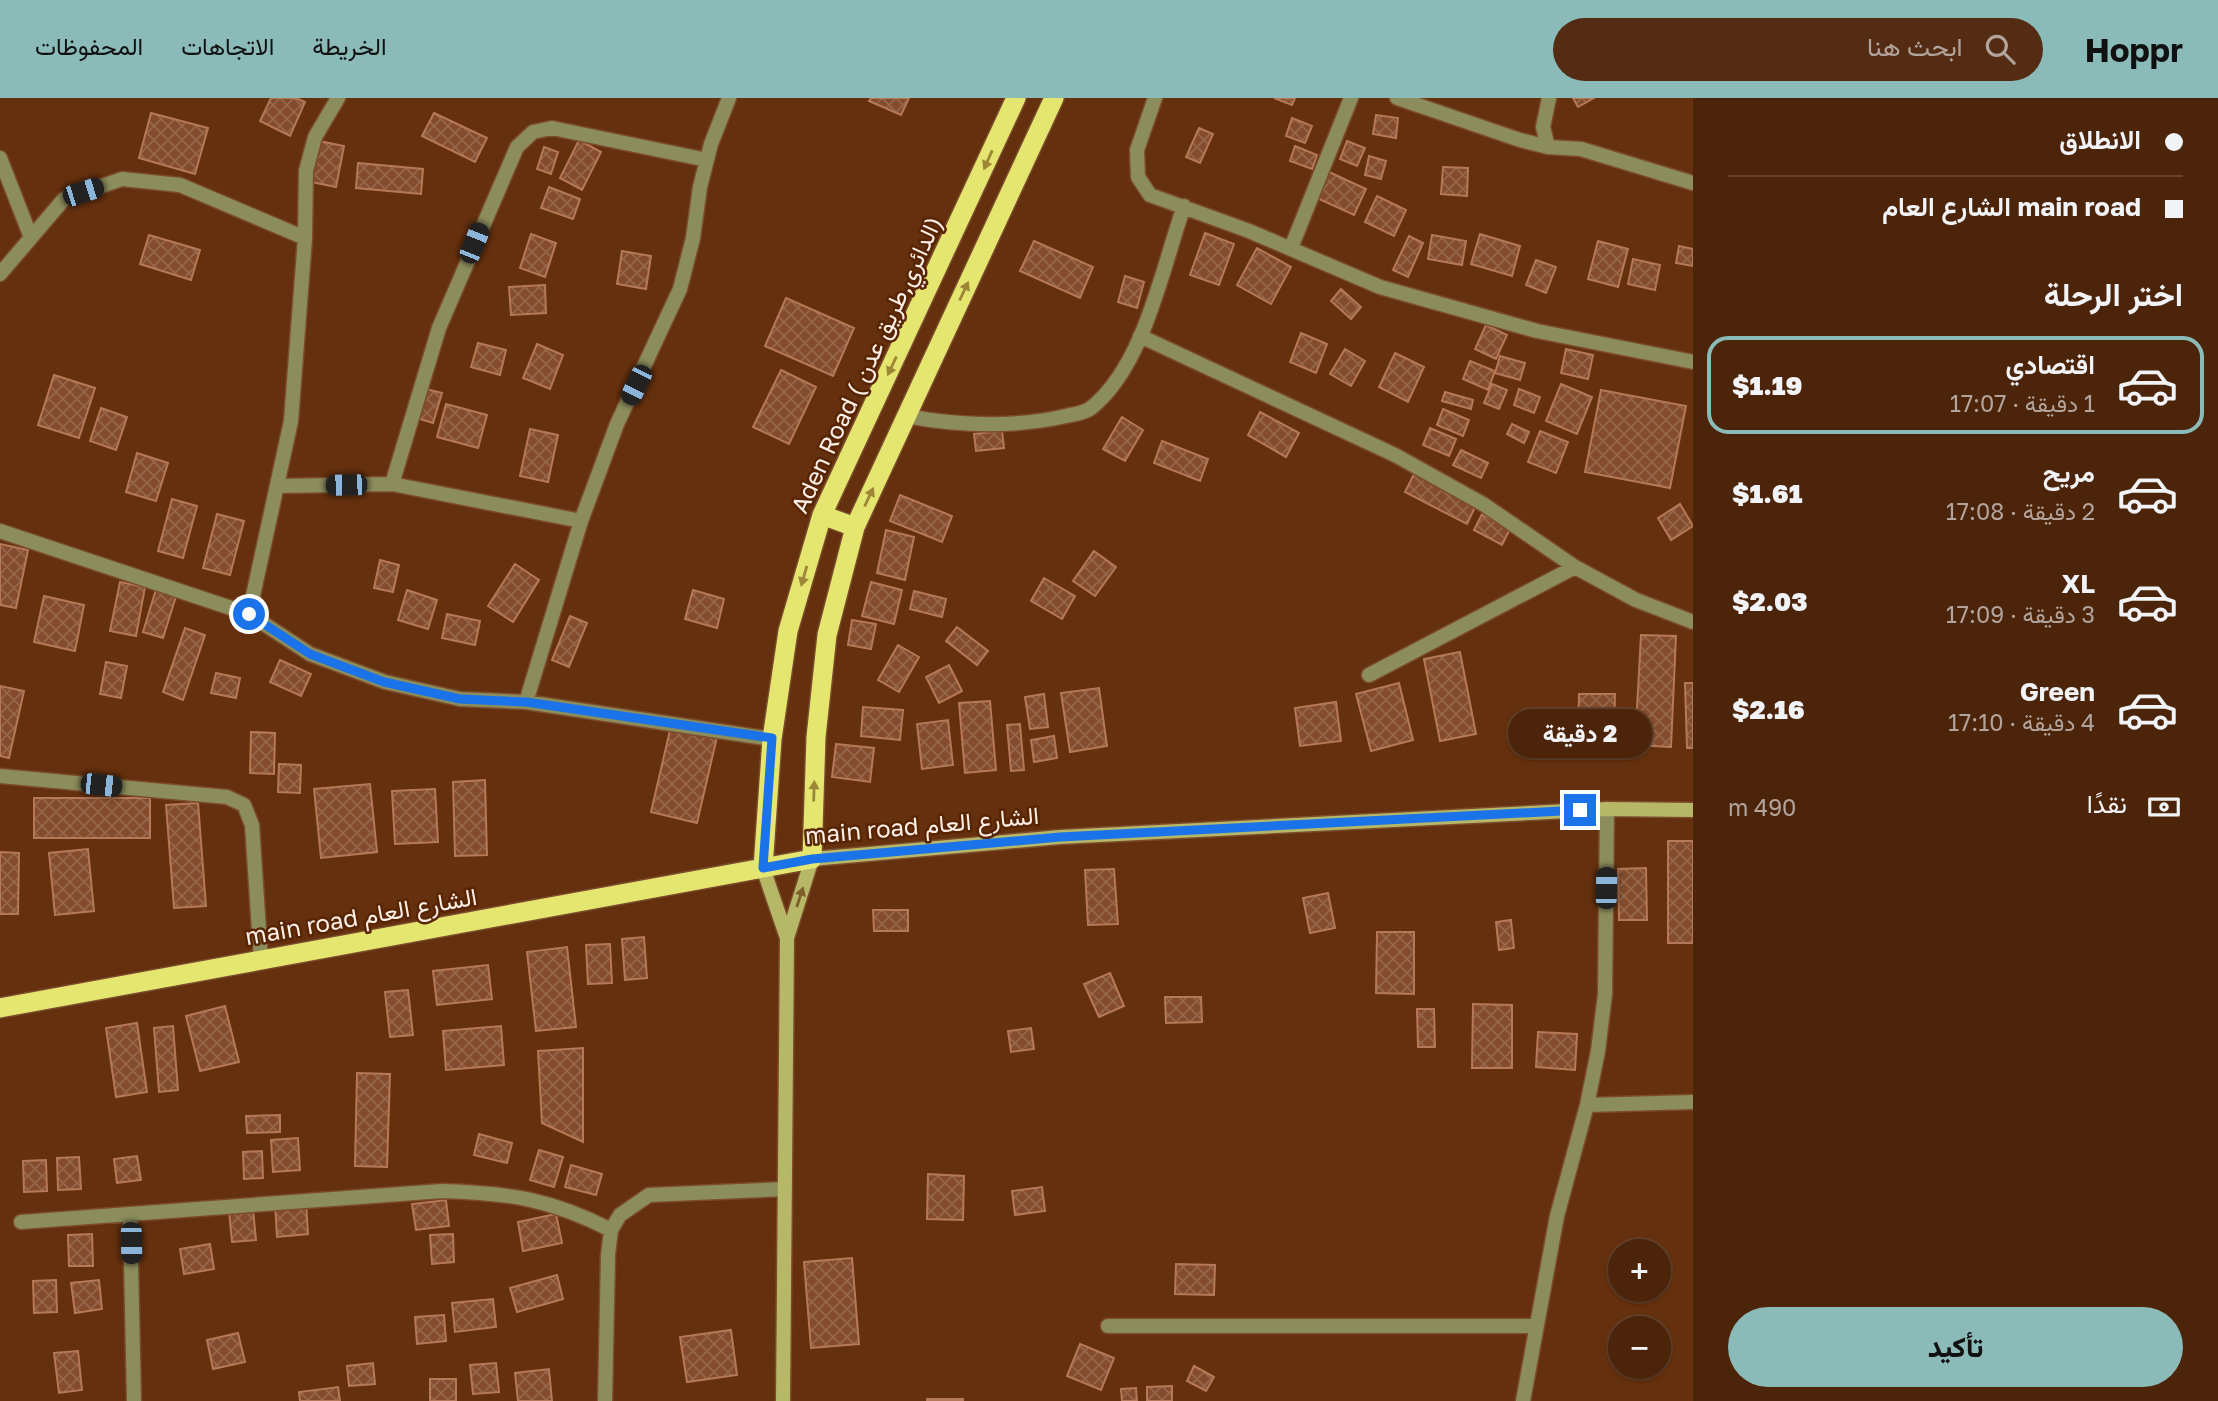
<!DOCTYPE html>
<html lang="ar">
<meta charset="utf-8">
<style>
:root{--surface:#4c240a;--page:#532c13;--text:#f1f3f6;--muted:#b2a49c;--line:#63412b;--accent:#8bbbb9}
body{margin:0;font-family:"Golos Text",Vazirmatn,sans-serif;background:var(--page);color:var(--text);direction:rtl;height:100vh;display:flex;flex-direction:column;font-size:26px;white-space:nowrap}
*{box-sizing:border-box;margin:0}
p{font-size:23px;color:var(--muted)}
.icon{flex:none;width:38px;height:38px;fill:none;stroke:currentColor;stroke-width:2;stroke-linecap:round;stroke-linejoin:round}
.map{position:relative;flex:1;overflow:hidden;direction:ltr}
.side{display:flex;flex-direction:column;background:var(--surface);width:525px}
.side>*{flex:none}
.banner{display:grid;align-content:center;height:154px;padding:0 35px;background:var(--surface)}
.buttons{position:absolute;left:1608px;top:1141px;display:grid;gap:14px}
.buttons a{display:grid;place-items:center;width:63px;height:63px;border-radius:50%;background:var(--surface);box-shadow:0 2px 5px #0004,0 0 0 2px var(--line);font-size:35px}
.end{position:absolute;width:32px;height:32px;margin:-16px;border:9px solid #1a73e8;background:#fff;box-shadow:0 0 0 4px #fff}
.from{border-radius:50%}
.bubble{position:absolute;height:49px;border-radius:24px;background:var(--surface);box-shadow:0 2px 5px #0004,0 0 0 2px var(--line);font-size:23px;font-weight:800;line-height:49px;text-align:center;direction:rtl}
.car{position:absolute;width:21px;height:42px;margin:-21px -10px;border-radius:9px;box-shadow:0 0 5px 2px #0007;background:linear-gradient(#222 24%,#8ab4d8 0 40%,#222 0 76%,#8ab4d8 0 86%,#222 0)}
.banner b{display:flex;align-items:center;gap:24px;height:66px;font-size:26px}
.banner b+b{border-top:2px solid var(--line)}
.banner i{width:18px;height:18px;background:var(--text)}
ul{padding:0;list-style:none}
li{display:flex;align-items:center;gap:21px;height:98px;margin:0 14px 10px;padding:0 21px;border:4px solid transparent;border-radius:21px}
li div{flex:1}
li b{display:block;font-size:26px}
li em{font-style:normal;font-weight:800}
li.current{border-color:var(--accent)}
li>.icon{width:63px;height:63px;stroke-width:1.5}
h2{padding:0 35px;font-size:32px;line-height:84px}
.pay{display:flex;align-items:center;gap:18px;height:77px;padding:0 35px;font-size:26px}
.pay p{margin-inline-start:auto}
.cta{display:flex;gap:14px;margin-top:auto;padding:14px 35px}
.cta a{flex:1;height:80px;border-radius:42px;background:var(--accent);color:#111;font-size:28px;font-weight:800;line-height:80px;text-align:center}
header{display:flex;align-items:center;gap:42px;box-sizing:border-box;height:98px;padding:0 35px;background:var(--accent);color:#111}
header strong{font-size:33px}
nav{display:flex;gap:38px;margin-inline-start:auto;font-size:24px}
.search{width:490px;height:63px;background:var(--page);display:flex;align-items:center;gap:18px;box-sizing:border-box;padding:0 24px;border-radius:38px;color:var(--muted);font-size:26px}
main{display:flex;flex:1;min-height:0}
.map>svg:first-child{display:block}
.building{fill:url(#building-cross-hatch);stroke:#b67958;stroke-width:2}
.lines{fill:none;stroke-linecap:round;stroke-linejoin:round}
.minor-casing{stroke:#7b4b2c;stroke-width:17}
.secondary-casing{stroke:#7b4b2c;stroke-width:17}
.trunk-casing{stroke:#7b4b2c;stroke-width:22}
.minor{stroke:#8c8d5c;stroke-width:14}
.secondary{stroke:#b6b767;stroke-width:14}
.trunk{stroke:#e4e670;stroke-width:19}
.oneway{fill:#9e8638}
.oneway2{fill:#7e5f29}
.route{stroke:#1a73e8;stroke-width:9}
.labels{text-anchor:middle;stroke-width:5;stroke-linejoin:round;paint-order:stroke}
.street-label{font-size:24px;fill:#fff1ea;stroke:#592500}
</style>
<header>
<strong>Hoppr</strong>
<div class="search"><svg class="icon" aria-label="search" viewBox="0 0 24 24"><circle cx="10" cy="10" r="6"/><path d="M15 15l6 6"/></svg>ابحث هنا</div>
<nav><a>الخريطة</a><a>الاتجاهات</a><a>المحفوظات</a></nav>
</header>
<main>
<section class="side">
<div class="banner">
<b><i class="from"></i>الانطلاق</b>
<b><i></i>main road الشارع العام</b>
</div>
<h2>اختر الرحلة</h2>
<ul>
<li class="current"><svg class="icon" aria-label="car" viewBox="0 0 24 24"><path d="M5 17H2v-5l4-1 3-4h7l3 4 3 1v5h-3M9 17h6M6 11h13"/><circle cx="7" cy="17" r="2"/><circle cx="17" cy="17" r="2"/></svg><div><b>اقتصادي</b><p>1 دقيقة · 17:07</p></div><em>$1.19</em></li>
<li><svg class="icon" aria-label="car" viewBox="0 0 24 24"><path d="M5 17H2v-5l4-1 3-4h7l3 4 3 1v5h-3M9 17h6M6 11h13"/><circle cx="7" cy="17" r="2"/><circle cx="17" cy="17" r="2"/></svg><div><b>مريح</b><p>2 دقيقة · 17:08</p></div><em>$1.61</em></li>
<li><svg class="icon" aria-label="car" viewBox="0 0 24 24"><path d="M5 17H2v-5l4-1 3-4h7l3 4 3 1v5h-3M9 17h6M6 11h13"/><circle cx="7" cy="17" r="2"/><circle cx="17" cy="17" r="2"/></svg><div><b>XL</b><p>3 دقيقة · 17:09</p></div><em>$2.03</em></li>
<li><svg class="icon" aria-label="car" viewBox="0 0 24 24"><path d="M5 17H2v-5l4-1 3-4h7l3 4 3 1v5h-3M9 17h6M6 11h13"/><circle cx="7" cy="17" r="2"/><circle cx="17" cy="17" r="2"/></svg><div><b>Green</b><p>4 دقيقة · 17:10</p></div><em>$2.16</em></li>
</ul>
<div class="pay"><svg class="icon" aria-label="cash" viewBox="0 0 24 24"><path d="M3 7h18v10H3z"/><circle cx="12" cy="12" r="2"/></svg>نقدًا<p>490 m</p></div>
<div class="cta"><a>تأكيد</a></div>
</section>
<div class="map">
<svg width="1693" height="1303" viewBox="0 0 1693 1303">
<defs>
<pattern id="building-cross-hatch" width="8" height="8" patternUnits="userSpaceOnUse" patternTransform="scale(1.75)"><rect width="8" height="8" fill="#844c2c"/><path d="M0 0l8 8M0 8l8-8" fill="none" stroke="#96664b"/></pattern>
</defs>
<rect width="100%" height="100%" fill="#65300d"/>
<!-- building -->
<path class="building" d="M 271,0 L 296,0 L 305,4 L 290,38 L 260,23 Z
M 871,0 L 909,0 L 901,17 L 869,3 Z
M 1274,0 L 1295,0 L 1292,7 Z
M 1573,0 L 1594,0 L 1578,9 Z
M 151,15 L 208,30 L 195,76 L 139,60 Z
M 434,15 L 487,40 L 475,64 L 422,38 Z
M 1376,17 L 1398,20 L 1396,40 L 1373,36 Z
M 1292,20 L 1312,28 L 1305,45 L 1286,38 Z
M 1199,30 L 1213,36 L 1200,65 L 1186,59 Z
M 579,42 L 601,54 L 582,92 L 560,80 Z
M 319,43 L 344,48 L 336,89 L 311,84 Z
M 1347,43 L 1365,50 L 1357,68 L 1340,61 Z
M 1295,48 L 1317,57 L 1312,71 L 1290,63 Z
M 544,49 L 558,54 L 551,76 L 537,71 Z
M 1369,58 L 1386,63 L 1381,81 L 1365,77 Z
M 358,65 L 423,71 L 421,96 L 356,90 Z
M 1443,69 L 1468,70 L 1467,98 L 1441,96 Z
M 1329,74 L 1366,91 L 1354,117 L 1317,100 Z
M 549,89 L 580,101 L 573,121 L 541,110 Z
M 1377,98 L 1406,112 L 1394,138 L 1365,124 Z
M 1205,135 L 1234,146 L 1219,187 L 1190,177 Z
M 531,136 L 556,145 L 545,179 L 520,170 Z
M 1480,136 L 1520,148 L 1512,178 L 1471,166 Z
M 149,137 L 200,152 L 191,182 L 140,166 Z
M 1432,137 L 1466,143 L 1462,167 L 1428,161 Z
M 1409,138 L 1423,145 L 1408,179 L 1393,172 Z
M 1034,143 L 1093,169 L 1080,200 L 1020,173 Z
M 1598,143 L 1628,151 L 1618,189 L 1588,181 Z
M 1679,148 L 1693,151 L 1693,168 L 1676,165 Z
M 1257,150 L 1291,169 L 1271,206 L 1237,187 Z
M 622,153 L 651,158 L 646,191 L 617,186 Z
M 1633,161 L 1660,167 L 1655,192 L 1628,186 Z
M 1536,162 L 1556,169 L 1546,195 L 1526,187 Z
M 1125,178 L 1144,184 L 1137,210 L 1118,204 Z
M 545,187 L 546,215 L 511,217 L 509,189 Z
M 1341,191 L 1361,209 L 1351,221 L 1331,203 Z
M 786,200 L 854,230 L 833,278 L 765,248 Z
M 1486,227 L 1507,237 L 1496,261 L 1475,251 Z
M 1301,235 L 1327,246 L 1316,275 L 1290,264 Z
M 478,245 L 506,252 L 500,277 L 471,269 Z
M 537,246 L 563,257 L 550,291 L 523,280 Z
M 1345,251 L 1365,263 L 1351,288 L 1330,276 Z
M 1566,251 L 1593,257 L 1588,281 L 1561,275 Z
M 1395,255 L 1424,269 L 1408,304 L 1379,289 Z
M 1500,258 L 1525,265 L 1520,282 L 1495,275 Z
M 1470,263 L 1495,273 L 1488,292 L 1463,281 Z
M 781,272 L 816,289 L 789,346 L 753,329 Z
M 54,277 L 95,290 L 79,340 L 38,327 Z
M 1492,286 L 1507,292 L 1499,311 L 1484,305 Z
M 1561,286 L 1592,299 L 1577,336 L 1546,323 Z
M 426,291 L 442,295 L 433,325 L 417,320 Z
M 1519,291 L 1540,299 L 1534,315 L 1514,307 Z
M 1601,292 L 1686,308 L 1670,390 L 1585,374 Z
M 1445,294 L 1473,302 L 1471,311 L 1442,303 Z
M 446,306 L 487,317 L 478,350 L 437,339 Z
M 101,310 L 127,319 L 116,352 L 90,343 Z
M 1443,311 L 1469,322 L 1463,338 L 1437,327 Z
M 1260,314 L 1299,335 L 1286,359 L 1248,337 Z
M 1122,319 L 1143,332 L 1125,363 L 1103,351 Z
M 1512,326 L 1529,334 L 1524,345 L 1507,336 Z
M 1430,330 L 1456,341 L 1449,358 L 1423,347 Z
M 530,331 L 558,337 L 548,384 L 520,378 Z
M 1002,333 L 1004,350 L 976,353 L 974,336 Z
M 1540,333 L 1568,344 L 1556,375 L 1528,364 Z
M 1162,343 L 1208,361 L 1200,383 L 1154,365 Z
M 1461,352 L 1488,365 L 1481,380 L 1453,367 Z
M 137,355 L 168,365 L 156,403 L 126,394 Z
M 1414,376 L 1476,407 L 1467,426 L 1405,394 Z
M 900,397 L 952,418 L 942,444 L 890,423 Z
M 172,401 L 197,408 L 183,460 L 158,453 Z
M 1680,406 L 1693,428 L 1671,442 L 1658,420 Z
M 217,416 L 244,423 L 230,477 L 203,470 Z
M 1482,416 L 1510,431 L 1502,447 L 1474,432 Z
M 886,432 L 914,439 L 905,482 L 877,475 Z
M 0,446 L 28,452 L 16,510 L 0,507 Z
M 1094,453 L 1116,469 L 1095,498 L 1073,483 Z
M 380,462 L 399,467 L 393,494 L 374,490 Z
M 515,466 L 539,482 L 513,524 L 488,508 Z
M 1044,480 L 1075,498 L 1062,521 L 1031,503 Z
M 120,484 L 145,489 L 136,538 L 110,533 Z
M 871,484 L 902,492 L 894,526 L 862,518 Z
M 157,488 L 177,495 L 163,540 L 143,534 Z
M 407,492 L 437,502 L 428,531 L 398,522 Z
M 693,492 L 724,501 L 717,530 L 685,521 Z
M 914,493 L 946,501 L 942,519 L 910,511 Z
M 44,498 L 84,507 L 75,553 L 34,544 Z
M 447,516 L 480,523 L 475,547 L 442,540 Z
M 570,518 L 587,525 L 569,569 L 552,562 Z
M 852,522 L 876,526 L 871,551 L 848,547 Z
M 957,529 L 988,553 L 977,567 L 946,543 Z
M 185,530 L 205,537 L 183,602 L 163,594 Z
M 1641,537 L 1676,538 L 1671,649 L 1635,647 Z
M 898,547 L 919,559 L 899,594 L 878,582 Z
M 1460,554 L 1476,636 L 1440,643 L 1424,561 Z
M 280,562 L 311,576 L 301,598 L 270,584 Z
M 106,564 L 127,568 L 121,600 L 100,596 Z
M 949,567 L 962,593 L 939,605 L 926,579 Z
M 216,575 L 240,580 L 236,600 L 211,595 Z
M 1399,585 L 1413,642 L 1371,653 L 1356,596 Z
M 1685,585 L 1693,585 L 1693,650 L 1687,650 Z
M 0,588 L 24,593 L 9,660 L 0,658 Z
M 1099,590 L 1107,648 L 1070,654 L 1061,595 Z
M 1044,596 L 1048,629 L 1030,631 L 1025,599 Z
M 1579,596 L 1615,596 L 1614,638 L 1578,637 Z
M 990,603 L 996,672 L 965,675 L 959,605 Z
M 1336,604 L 1341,643 L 1300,648 L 1295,610 Z
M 863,609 L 903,612 L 900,642 L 861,638 Z
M 948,622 L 953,667 L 922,671 L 917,626 Z
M 1020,626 L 1024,672 L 1011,673 L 1007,627 Z
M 671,628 L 717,639 L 697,725 L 651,714 Z
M 251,634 L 275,635 L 274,676 L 250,675 Z
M 1054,638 L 1057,660 L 1034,664 L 1031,642 Z
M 836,646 L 874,650 L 870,684 L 832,679 Z
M 279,666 L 301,667 L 300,695 L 278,694 Z
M 485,682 L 487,757 L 455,758 L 453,684 Z
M 370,686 L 377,754 L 321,760 L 314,691 Z
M 435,691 L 438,744 L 395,746 L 392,693 Z
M 34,700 L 150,700 L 150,740 L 34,740 Z
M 198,705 L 206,808 L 174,810 L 166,707 Z
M 1668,743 L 1693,743 L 1693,845 L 1668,845 Z
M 88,751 L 94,813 L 55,817 L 49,755 Z
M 0,754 L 19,755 L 18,816 L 0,816 Z
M 1646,770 L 1647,822 L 1619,822 L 1618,771 Z
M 1114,771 L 1118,826 L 1088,827 L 1085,772 Z
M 1328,795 L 1335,830 L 1310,835 L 1303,800 Z
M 873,812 L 908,812 L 908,833 L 874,833 Z
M 1511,822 L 1514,850 L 1499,852 L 1496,824 Z
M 1377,834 L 1414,834 L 1414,896 L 1376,895 Z
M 644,839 L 647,880 L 625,882 L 622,841 Z
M 610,846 L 612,885 L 588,886 L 586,847 Z
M 567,849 L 576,929 L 536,933 L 527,854 Z
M 488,867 L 492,901 L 437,907 L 433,873 Z
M 1110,875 L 1124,908 L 1099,919 L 1084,886 Z
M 408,892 L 413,937 L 390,939 L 385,894 Z
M 1165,899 L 1201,899 L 1202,924 L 1166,925 Z
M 1473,906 L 1512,907 L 1512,970 L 1472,970 Z
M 225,908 L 239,964 L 200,973 L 186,918 Z
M 1417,911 L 1434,911 L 1435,949 L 1418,949 Z
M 137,925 L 147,994 L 116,999 L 106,930 Z
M 173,928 L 178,992 L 159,994 L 154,930 Z
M 501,928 L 504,967 L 446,972 L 443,933 Z
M 1031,930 L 1034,951 L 1011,954 L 1008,933 Z
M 1538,934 L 1577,936 L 1575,972 L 1536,969 Z
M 583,950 L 583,1044 L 542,1025 L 538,953 Z
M 357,975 L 390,976 L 387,1069 L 355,1068 Z
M 280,1017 L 280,1034 L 247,1035 L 246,1018 Z
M 479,1036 L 512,1045 L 507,1065 L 474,1057 Z
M 298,1040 L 300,1072 L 273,1074 L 271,1042 Z
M 539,1052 L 563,1059 L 554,1089 L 530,1082 Z
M 262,1053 L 263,1080 L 244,1081 L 243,1054 Z
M 137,1058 L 141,1082 L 117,1085 L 114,1061 Z
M 79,1059 L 81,1091 L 58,1092 L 57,1060 Z
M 46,1062 L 47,1093 L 24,1094 L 23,1063 Z
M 571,1067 L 602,1076 L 596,1097 L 565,1089 Z
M 928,1076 L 964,1078 L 963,1122 L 927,1121 Z
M 1042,1089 L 1045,1113 L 1015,1117 L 1012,1093 Z
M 446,1102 L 449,1128 L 416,1132 L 412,1106 Z
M 306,1104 L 308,1136 L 277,1139 L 275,1106 Z
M 253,1111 L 256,1142 L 232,1144 L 229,1113 Z
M 556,1116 L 562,1145 L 523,1153 L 518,1124 Z
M 92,1136 L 93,1168 L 69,1168 L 68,1137 Z
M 453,1136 L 454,1164 L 432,1166 L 430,1137 Z
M 210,1146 L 214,1171 L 184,1176 L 180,1151 Z
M 852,1160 L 859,1246 L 811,1250 L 804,1164 Z
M 1176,1166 L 1215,1167 L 1214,1197 L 1175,1196 Z
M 557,1177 L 563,1201 L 517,1214 L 510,1190 Z
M 56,1182 L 57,1214 L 34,1215 L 33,1183 Z
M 99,1182 L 102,1211 L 75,1215 L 71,1185 Z
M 493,1201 L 496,1229 L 455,1234 L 452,1205 Z
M 444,1217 L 446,1243 L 417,1246 L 415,1219 Z
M 731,1232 L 737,1277 L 687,1284 L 680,1239 Z
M 238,1235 L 245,1264 L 213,1271 L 207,1242 Z
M 1080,1246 L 1114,1260 L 1101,1292 L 1067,1278 Z
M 78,1253 L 82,1292 L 59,1295 L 54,1255 Z
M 373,1265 L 375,1286 L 349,1288 L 347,1268 Z
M 496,1265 L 499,1294 L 473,1296 L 470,1267 Z
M 1194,1268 L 1214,1279 L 1206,1293 L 1187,1283 Z
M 549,1271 L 552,1303 L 518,1303 L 515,1275 Z
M 430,1281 L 456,1281 L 456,1303 L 430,1303 Z
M 1172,1288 L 1172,1303 L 1147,1303 L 1147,1289 Z
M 338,1289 L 340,1303 L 300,1303 L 299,1294 Z
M 1136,1290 L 1137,1303 L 1122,1303 L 1121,1291 Z
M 927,1301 L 963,1301 L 963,1303 L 927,1303 Z"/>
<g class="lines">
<!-- minor casing -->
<g class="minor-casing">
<path id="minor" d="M 1155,0 L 1137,52 L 1138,79 L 1150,97 L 1249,133 L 1380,189 L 1537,233 L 1693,264
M 1397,0 L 1520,42 L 1548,49 L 1581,51 L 1693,85
M 1548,49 L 1543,29 L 1549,0
M 0,60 L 30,137
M 1291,150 L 1351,0
M 0,176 L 64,101 L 122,81 L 180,87 L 305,140
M 1140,238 L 1395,357 L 1483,406 L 1575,469 L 1636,502 L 1693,524
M 906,318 C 959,328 1013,330 1066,318 C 1074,316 1085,315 1091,310 C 1144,268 1162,171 1184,108
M 392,386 L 439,230 L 517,49 L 533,34 L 552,30 L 707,62
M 278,388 L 392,386 L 581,423
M 0,433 L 249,516 L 310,556 L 385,584 L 460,601 L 526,604 L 772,641
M 249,516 L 291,323 L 305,140 L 306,73 L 315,39 L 338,0
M 1369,577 L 1575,469
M 526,604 L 581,423 L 617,326 L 680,191 L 693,140 L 700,89 L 711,46 L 729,0
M 0,678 L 227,699 L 244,707 L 252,727 L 261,862
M 1587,1007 L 1693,1004
M 130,1118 L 134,1303
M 21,1124 L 442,1093 C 509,1095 551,1101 611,1132
M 1108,1228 L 1535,1228
M 605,1303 L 608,1157 L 611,1132 L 620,1117 L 649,1097 L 785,1091
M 1523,1303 L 1557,1118 L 1587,1007 L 1598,953 L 1605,896 L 1607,711"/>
</g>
<!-- secondary casing -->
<g class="secondary-casing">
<path id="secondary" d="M 763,770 L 787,840 L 812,761 L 1060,739 L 1607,711 L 1693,712
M 783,1303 L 787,840"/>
</g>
<!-- trunk casing -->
<g class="trunk-casing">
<path id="trunk" d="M 822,417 L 855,429
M 763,770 L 772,641 L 788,533 L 822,417 L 1016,0
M 0,910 L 812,761 L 816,639 L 827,537 L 855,429 L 1054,0"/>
</g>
<!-- minor -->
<use href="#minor" class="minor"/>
<!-- secondary -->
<use href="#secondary" class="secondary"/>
<!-- trunk -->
<use href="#trunk" class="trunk"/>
</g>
<!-- one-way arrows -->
<defs><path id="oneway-solid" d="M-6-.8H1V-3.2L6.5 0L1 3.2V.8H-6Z" transform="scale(1.75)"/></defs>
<g class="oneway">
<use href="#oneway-solid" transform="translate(988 62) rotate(114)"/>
<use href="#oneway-solid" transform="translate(964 193) rotate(-65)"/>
<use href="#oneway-solid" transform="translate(892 268) rotate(115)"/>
<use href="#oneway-solid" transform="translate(869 399) rotate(-65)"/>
<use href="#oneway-solid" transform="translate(804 478) rotate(106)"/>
<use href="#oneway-solid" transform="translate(814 693) rotate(-88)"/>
</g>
<use class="oneway2" href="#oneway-solid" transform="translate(800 799) rotate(-72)"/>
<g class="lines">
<!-- route -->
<path class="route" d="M 249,516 L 310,556 L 384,584 L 460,601 L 526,604 L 772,640 L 763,770 L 812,761 L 1060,739 L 1580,712"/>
</g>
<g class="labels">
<!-- street labels -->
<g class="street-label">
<text transform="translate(867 267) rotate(-65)" y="8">Aden Road ( الدائري,طريق عدن)</text>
<text transform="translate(922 728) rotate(-5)" y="8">main road الشارع العام</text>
<text transform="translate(361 819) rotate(-10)" y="8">main road الشارع العام</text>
</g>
</g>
</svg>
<div class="buttons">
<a>+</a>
<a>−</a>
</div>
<i class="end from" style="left:249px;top:516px"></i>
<i class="end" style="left:1580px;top:712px"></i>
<div class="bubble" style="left:1508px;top:611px;width:144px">2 دقيقة</div>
<i class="car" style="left:83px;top:94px;rotate:72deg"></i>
<i class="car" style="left:474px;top:145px;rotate:22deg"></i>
<i class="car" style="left:636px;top:287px;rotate:206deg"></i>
<i class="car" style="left:346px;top:387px;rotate:269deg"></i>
<i class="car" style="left:101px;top:687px;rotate:96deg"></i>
<i class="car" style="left:1606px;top:790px;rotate:1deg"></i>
<i class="car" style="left:131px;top:1145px;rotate:179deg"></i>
</div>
</main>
